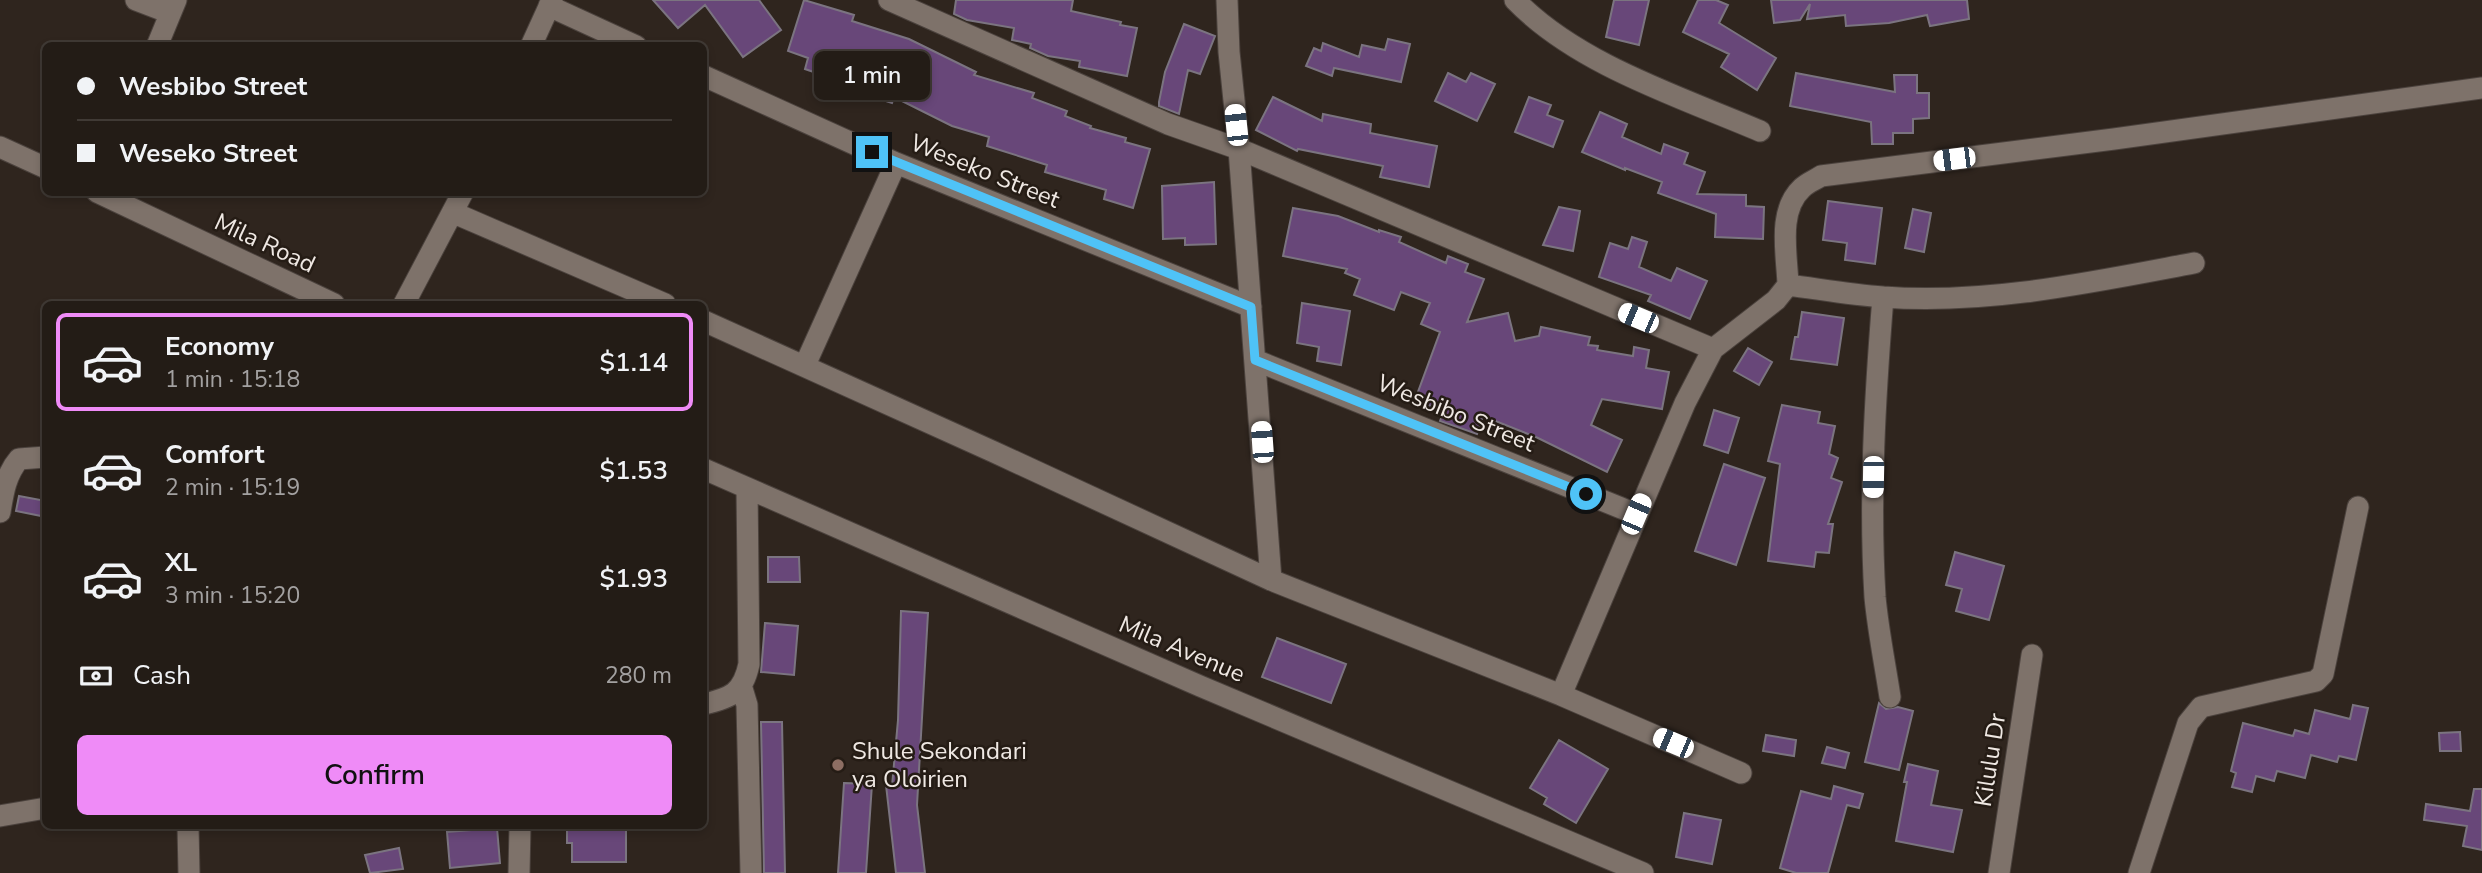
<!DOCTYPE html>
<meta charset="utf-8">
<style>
:root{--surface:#231c16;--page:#2f2923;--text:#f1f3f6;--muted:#a3a1a1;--line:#403a35;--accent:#ef8bf7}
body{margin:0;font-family:"Nunito Sans",sans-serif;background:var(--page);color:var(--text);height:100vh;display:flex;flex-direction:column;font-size:26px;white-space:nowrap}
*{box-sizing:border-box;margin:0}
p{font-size:23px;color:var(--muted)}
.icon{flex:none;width:38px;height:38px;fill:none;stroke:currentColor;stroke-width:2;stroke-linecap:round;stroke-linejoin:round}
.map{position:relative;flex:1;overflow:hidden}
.side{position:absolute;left:42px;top:301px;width:665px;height:528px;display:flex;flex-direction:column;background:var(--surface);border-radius:10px;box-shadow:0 4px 10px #0003,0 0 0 2px var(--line)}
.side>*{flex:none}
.guide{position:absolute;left:42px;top:42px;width:665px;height:154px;border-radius:10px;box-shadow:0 4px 10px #0003,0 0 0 2px var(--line);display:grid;align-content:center;height:154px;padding:0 35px;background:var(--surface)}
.end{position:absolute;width:32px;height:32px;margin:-16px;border:9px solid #4fc3f7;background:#111;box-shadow:0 0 0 4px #111}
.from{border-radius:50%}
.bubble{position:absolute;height:49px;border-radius:10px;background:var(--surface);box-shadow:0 4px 10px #0003,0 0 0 2px var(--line);font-size:23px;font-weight:600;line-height:49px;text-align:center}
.car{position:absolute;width:21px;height:42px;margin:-21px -10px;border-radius:9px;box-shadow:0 0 5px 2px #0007;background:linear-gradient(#fff 24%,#345 0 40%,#fff 0 76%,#345 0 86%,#fff 0)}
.guide b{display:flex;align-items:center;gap:24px;height:66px;font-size:26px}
.guide b+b{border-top:2px solid var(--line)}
.guide i{width:18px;height:18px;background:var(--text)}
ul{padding:12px 0 0;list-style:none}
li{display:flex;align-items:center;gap:21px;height:98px;margin:0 14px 10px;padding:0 21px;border:4px solid transparent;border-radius:10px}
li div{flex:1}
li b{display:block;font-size:26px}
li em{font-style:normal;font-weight:600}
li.current{border-color:var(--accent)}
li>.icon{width:63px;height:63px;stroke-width:1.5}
.pay{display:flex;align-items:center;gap:18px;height:77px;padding:0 35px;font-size:26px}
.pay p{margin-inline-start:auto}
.primary-button{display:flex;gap:14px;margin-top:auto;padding:14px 35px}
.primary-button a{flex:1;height:80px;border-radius:10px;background:var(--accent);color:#111;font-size:28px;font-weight:600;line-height:80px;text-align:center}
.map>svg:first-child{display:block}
.building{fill:#684779;stroke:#7b7480;stroke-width:2}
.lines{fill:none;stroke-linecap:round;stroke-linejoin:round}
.minor-casing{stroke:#4b423d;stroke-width:23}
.minor{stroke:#7e726a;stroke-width:21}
.route{stroke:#4fc3f7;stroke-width:9}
.education-dot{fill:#8d6e63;stroke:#251c15;stroke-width:2.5}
.labels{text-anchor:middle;stroke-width:5;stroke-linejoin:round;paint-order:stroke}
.street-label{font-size:24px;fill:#efe8e3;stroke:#251c15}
.poi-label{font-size:24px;fill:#efe8e3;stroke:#251c15;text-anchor:start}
</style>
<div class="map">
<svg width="2482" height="873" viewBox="0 0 2482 873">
<rect width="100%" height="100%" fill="#2f251e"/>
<!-- building -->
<path class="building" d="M 653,0 L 759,0 L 781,30 L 743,57 L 705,5 L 678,28 Z
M 804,0 L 854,15 L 852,21 L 909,39 L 976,72 L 974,75 L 1034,93 L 1032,98 L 1067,111 L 1065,116 L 1091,126 L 1090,128 L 1126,138 L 1125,142 L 1150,149 L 1133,208 L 1104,199 L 1106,190 L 1045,172 L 1047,165 L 987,146 L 989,137 L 952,126 L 894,97 L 892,103 L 864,94 L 867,85 L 835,75 L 834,79 L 805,69 L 808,58 L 788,51 Z
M 956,0 L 1073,0 L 1071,11 L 1121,22 L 1120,25 L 1137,28 L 1127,76 L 1079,67 L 1080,61 L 1048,56 L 1030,48 L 1031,44 L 1012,40 L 1014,28 L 967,20 L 954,14 Z
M 1614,0 L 1649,0 L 1639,45 L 1606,37 Z
M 1698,0 L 1716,0 L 1728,5 L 1719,23 L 1776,58 L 1757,90 L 1721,67 L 1729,54 L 1683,32 Z
M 1771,0 L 1967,0 L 1969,19 L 1930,26 L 1927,15 L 1889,23 L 1846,26 L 1845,15 L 1807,19 L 1810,4 L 1800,20 L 1774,23 Z
M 1184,24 L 1215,36 L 1200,74 L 1188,70 L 1179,114 L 1159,106 L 1159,102 L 1165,72 Z
M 1388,39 L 1410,44 L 1401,82 L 1334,68 L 1332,76 L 1306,66 L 1314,48 L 1321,51 L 1323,43 L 1359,57 L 1362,45 L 1385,50 Z
M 1448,73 L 1466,82 L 1471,73 L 1495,84 L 1477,121 L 1435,101 Z
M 1796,73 L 1895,92 L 1894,75 L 1917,75 L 1917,93 L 1929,93 L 1929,118 L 1913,119 L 1913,133 L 1893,133 L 1893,144 L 1872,144 L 1871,122 L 1790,106 Z
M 1273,97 L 1322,121 L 1323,114 L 1371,124 L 1370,133 L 1437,146 L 1429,187 L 1380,177 L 1383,166 L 1298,149 L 1297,151 L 1256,130 Z
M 1529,97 L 1551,105 L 1547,115 L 1563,121 L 1553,147 L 1515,132 Z
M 1600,112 L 1627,124 L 1622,137 L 1661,154 L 1664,144 L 1688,153 L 1684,164 L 1705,172 L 1697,194 L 1746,195 L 1746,206 L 1764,207 L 1763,239 L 1715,237 L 1716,214 L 1658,193 L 1662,182 L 1625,168 L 1625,170 L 1582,152 Z
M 1214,182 L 1216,244 L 1185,245 L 1185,238 L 1163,239 L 1162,186 Z
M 1828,201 L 1882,208 L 1875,264 L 1845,260 L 1847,243 L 1823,240 Z
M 1559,207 L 1580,211 L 1573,251 L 1543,245 Z
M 1293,208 L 1338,216 L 1379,232 L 1379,230 L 1401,237 L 1399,242 L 1446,263 L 1448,256 L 1468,264 L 1465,272 L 1484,279 L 1467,322 L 1508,313 L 1515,341 L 1539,336 L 1541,327 L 1590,337 L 1588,345 L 1598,346 L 1597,350 L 1633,356 L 1634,347 L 1649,350 L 1646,368 L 1669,372 L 1662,409 L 1602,399 L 1591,425 L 1622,440 L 1607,472 L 1538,438 L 1483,416 L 1477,434 L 1440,421 L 1444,411 L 1415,400 L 1440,332 L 1421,324 L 1430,303 L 1401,292 L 1394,310 L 1354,295 L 1360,279 L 1345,273 L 1347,269 L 1283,256 Z
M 1913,209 L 1931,213 L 1924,252 L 1905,248 Z
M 1632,237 L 1647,242 L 1639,267 L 1671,281 L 1677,268 L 1707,281 L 1690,319 L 1648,301 L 1651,295 L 1599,277 L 1610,243 L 1628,249 Z
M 1302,303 L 1350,311 L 1341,365 L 1317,361 L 1319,347 L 1297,343 Z
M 1802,312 L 1844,318 L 1837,365 L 1791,359 L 1795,337 L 1798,337 Z
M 1748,348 L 1772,362 L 1759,385 L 1734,371 Z
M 1782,405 L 1820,412 L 1818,423 L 1835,426 L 1829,454 L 1838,458 L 1831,478 L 1842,482 L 1828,524 L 1833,524 L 1829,553 L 1816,552 L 1814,567 L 1768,561 L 1780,464 L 1768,461 Z
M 1714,410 L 1739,418 L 1728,453 L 1704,445 Z
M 1724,464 L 1765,478 L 1736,565 L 1695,551 Z
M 19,496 L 46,501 L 46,517 L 16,511 Z
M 1955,552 L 2004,566 L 1989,620 L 1956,611 L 1962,589 L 1946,585 Z
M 768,557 L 799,557 L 800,582 L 768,582 Z
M 901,611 L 928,613 L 917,805 L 925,873 L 896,873 L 886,785 L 892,786 L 898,720 Z
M 765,623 L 798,626 L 794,675 L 761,672 Z
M 1277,638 L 1346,664 L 1331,703 L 1262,677 Z
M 1879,703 L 1886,709 L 1898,707 L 1913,711 L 1899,770 L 1865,762 Z
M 2353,705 L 2368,708 L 2356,760 L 2339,756 L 2337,762 L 2311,755 L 2305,778 L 2277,771 L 2274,781 L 2256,776 L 2252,792 L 2232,787 L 2236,773 L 2231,771 L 2243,723 L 2293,736 L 2295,730 L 2309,734 L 2315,710 L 2350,719 Z
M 761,722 L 782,722 L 785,873 L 764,873 Z
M 2460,732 L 2461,751 L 2440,751 L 2439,733 Z
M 1766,735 L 1796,740 L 1794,756 L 1763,751 Z
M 1559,740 L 1608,769 L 1576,823 L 1544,804 L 1547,798 L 1530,788 Z
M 1827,747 L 1849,753 L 1845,768 L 1822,763 Z
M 1908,764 L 1938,771 L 1931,805 L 1962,810 L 1953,852 L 1896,841 L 1907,782 L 1904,782 Z
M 844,783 L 872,784 L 866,873 L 838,873 Z
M 1834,786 L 1863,794 L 1859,808 L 1847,805 L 1828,873 L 1796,873 L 1780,868 L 1801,791 L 1831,799 Z
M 2474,789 L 2482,789 L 2482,850 L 2463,846 L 2467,826 L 2424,820 L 2426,804 L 2470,811 Z
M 1684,813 L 1721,820 L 1712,864 L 1676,857 Z
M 567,826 L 626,826 L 626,862 L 572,862 L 572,843 L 567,843 Z
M 497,828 L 500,863 L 450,868 L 447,832 Z
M 399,848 L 403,869 L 370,873 L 365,855 Z"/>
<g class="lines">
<!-- minor casing -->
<g class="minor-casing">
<path id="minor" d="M 136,0 L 170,13
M 889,0 L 1168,124 L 1239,149 L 1713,349
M 1227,0 L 1229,52 L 1239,149 L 1271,580
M 1515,0 C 1577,64 1678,96 1760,131
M 549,6 L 636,46
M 157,46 L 176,0
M 531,46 L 552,0
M 704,76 L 896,163 L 1251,307
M 0,147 L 46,168
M 97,192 L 334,304
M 454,213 L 665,304
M 1788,285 C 1819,289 1851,295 1883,297 C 1986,305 2093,282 2194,263
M 1883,297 C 1875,397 1869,497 1875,597 C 1878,630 1885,664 1890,697
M 404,304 L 463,192
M 704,321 L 994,452 L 1271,580 L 1561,695 L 1741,773
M 1255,360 L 1636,514
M 805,365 L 896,163
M 704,469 L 1200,686 L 1643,873
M 0,512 C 3,493 6,474 19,459 L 46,457
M 741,685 L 747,705 L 751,873
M 1561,695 L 1685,403 L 1713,349 L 1776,300 L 1788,285 C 1787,254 1777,211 1802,188 C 1807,183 1815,180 1821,176 L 2114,139 L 2482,88
M 704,704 C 731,698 743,693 749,664 L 747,488
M 0,816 L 46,808
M 188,826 L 189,873
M 519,873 L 520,826
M 1999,873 L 2032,655
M 2139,873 L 2188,723 L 2201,707 L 2316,681 L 2323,674 L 2358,507"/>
</g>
<!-- minor -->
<use href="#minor" class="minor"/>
</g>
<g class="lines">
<!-- route -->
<path class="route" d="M 872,152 L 1251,307 L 1255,360 L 1586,494"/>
</g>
<!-- markers -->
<circle class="education-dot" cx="838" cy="765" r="7"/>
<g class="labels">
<!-- street labels -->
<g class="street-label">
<text transform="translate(985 171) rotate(22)" y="8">Weseko Street</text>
<text transform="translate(265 243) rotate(25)" y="8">Mila Road</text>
<text transform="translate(1456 413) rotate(22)" y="8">Wesbibo Street</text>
<text transform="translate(1182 649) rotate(23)" y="8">Mila Avenue</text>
<text transform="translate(1990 760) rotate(-81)" y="8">Kilulu Dr</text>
</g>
<!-- poi labels -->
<g class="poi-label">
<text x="852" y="759">Shule Sekondari<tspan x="852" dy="28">ya Oloirien</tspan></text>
</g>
</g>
</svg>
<i class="end from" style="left:1586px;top:494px"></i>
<i class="end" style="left:872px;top:152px"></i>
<div class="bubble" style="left:814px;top:51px;width:116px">1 min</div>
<i class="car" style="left:1236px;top:125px;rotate:354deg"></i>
<i class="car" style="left:1954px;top:159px;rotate:263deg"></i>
<i class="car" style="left:1638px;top:318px;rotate:293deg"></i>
<i class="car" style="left:1262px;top:442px;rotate:356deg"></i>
<i class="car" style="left:1873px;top:477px;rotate:181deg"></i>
<i class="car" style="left:1636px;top:514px;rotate:23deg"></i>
<i class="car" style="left:1673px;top:743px;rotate:293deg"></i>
<div class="guide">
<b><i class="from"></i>Wesbibo Street</b>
<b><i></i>Weseko Street</b>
</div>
<section class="side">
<ul>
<li class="current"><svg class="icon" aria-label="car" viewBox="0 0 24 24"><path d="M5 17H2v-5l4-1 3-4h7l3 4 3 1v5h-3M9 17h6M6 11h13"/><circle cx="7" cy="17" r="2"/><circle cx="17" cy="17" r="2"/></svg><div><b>Economy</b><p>1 min · 15:18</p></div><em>$1.14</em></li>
<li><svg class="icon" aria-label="car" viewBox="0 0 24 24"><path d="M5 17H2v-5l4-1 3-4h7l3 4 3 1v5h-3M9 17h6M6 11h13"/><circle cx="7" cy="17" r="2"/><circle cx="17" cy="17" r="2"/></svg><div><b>Comfort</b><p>2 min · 15:19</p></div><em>$1.53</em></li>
<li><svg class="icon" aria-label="car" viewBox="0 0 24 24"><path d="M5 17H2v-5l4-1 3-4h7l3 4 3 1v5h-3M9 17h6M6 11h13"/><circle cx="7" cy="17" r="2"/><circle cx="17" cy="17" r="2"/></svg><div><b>XL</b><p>3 min · 15:20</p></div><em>$1.93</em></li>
</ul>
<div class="pay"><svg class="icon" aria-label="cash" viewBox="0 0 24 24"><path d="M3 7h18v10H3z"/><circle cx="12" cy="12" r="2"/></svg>Cash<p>280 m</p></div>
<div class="primary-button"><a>Confirm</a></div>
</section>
</div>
